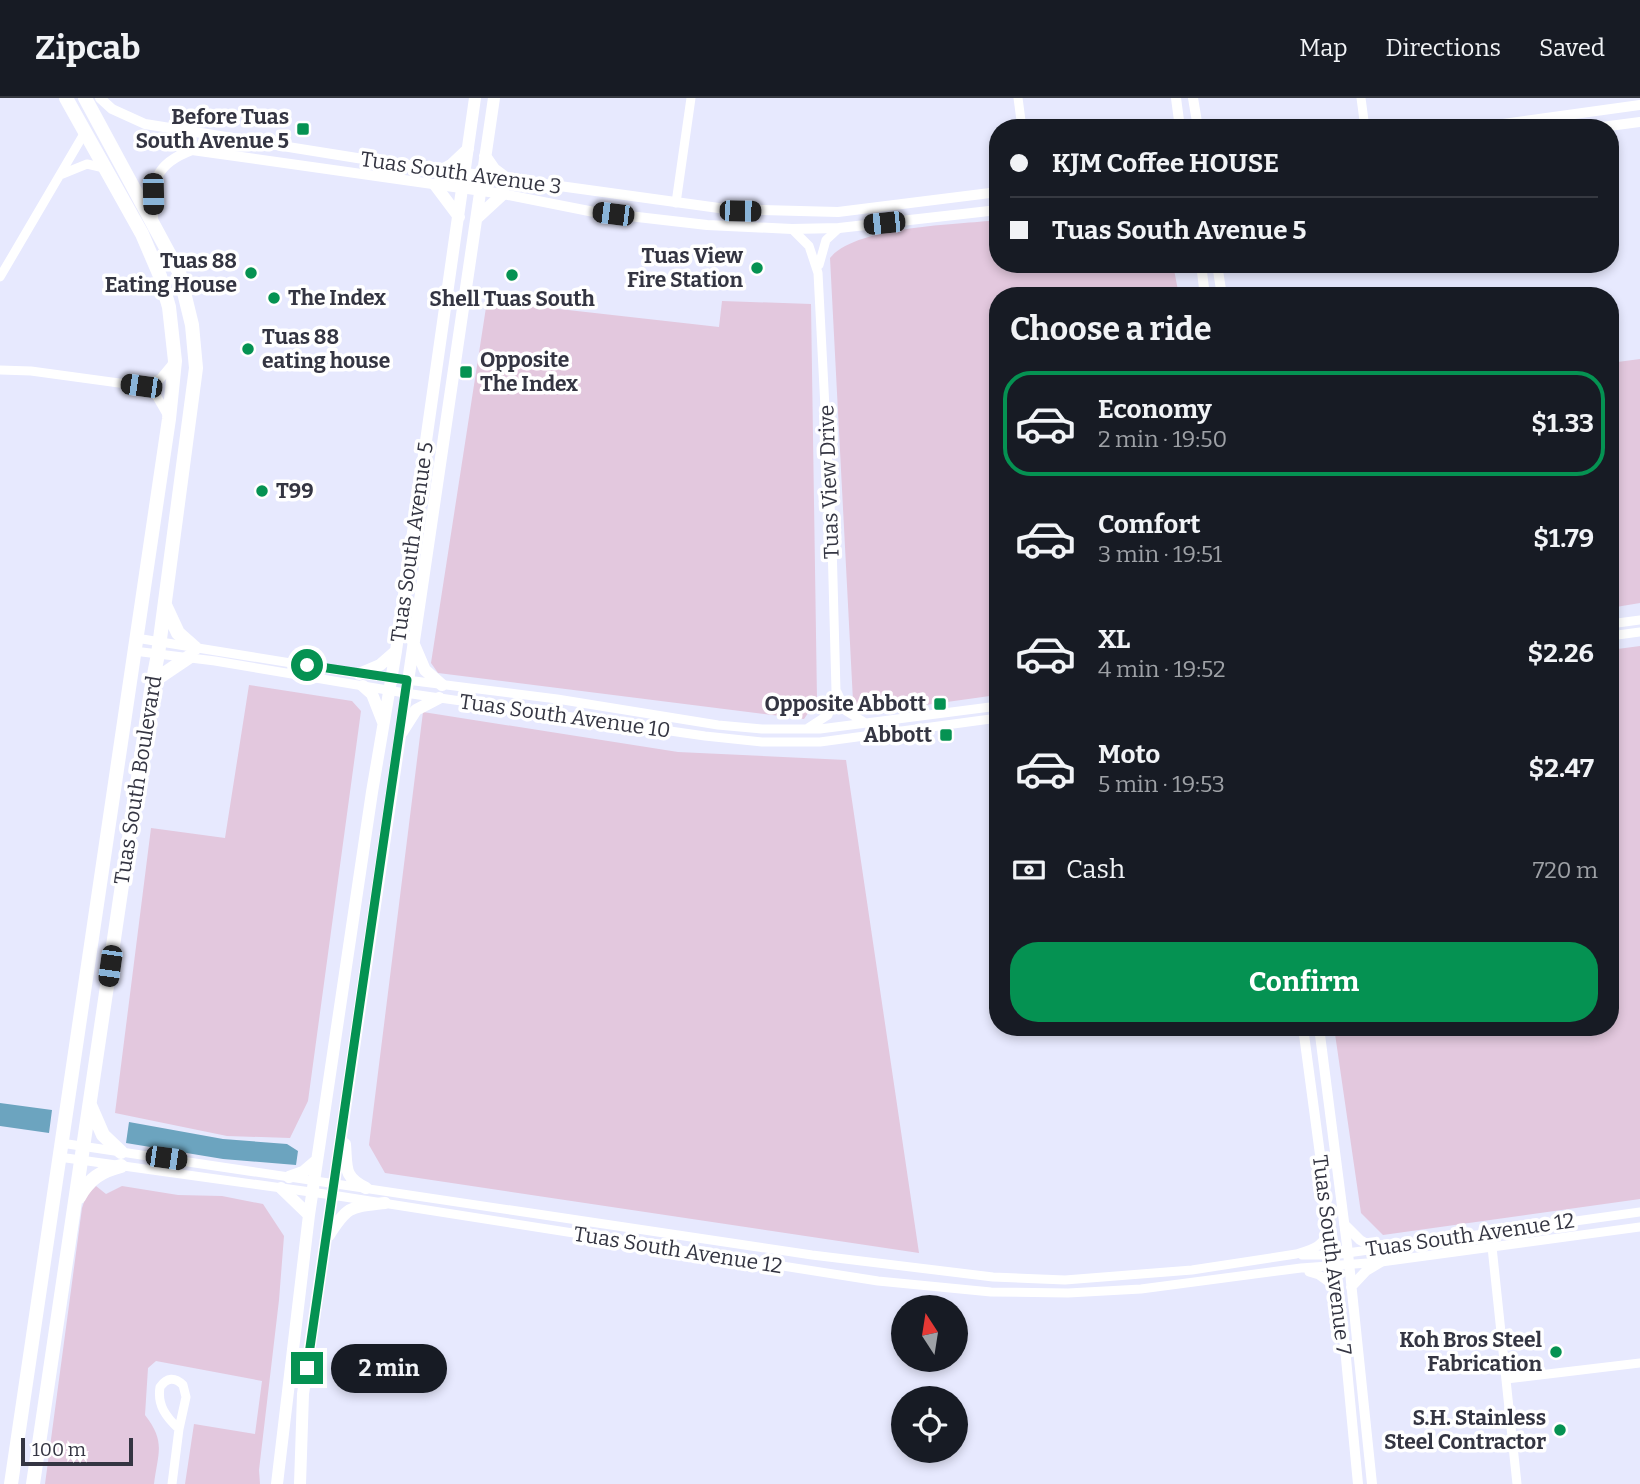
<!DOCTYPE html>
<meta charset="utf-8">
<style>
:root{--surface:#171b24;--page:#242831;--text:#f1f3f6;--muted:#9ea1a6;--line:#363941;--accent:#059252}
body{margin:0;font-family:Bitter,serif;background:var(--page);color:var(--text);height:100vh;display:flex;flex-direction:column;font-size:26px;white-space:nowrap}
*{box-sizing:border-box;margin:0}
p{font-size:23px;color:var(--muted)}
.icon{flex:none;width:38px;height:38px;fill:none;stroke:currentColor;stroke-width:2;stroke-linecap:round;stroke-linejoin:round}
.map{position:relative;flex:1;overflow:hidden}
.side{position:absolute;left:989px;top:189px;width:630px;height:749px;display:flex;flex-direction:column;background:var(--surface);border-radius:28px;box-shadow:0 4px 10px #0003}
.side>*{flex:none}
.hud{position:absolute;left:989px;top:21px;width:630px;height:154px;border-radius:28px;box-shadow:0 4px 10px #0003;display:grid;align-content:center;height:154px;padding:0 21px;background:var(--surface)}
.needle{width:46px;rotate:348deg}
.tools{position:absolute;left:891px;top:1197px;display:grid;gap:14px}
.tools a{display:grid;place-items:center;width:77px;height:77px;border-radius:50%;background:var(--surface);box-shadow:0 4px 10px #0003;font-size:35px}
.scale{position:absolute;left:21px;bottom:18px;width:112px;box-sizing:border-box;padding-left:7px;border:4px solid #343542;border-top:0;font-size:19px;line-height:24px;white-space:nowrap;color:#343542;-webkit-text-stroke:5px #fff;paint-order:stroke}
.end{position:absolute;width:32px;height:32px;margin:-16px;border:9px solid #059252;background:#fff;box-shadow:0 0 0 4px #fff}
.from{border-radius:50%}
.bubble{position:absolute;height:49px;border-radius:24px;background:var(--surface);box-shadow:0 4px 10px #0003;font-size:23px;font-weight:700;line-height:49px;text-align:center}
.car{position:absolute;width:21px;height:42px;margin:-21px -10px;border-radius:9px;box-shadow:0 0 5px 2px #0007;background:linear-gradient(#222 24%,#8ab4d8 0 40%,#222 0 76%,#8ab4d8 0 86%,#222 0)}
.hud b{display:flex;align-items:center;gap:24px;height:66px;font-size:26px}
.hud b+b{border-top:2px solid var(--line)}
.hud i{width:18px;height:18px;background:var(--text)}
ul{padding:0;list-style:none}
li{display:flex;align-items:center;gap:21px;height:105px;margin:0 14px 10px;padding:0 7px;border:4px solid transparent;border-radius:28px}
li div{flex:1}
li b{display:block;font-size:26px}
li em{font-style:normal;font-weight:700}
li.current{border-color:var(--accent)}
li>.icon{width:63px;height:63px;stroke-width:1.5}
h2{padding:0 21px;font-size:32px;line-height:84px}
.pay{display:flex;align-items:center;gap:18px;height:77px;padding:0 21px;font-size:26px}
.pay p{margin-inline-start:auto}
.button{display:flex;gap:14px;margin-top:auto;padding:14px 21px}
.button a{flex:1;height:80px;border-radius:28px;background:var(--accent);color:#fff;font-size:28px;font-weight:700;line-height:80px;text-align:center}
header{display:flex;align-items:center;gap:42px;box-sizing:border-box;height:98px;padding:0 35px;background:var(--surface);border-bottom:2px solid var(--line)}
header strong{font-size:33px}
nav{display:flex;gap:38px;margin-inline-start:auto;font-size:24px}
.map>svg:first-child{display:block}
.green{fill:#e3c8de}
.water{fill:#6ca4bf}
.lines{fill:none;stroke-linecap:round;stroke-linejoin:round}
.minor{stroke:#fff;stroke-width:9}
.tertiary{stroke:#fff;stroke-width:10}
.secondary{stroke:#fff;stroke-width:12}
.primary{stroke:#fff;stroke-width:14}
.route{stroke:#059252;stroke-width:9}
.poi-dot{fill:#059252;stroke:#fff;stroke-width:2.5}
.labels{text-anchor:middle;stroke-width:7;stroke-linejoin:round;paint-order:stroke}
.poi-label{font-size:21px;font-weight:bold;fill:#343542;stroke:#fff;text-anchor:end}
.street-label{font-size:21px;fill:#343542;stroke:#fff}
</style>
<header>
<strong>Zipcab</strong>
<nav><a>Map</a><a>Directions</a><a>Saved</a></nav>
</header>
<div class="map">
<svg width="1640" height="1386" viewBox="0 0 1640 1386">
<rect width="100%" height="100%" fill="#e7e9fe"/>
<!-- green -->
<path class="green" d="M 997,122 L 998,166 L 1173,166 L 1179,198 L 998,198 L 997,597 L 868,615 L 853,603 L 830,160 C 856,128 956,127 997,122 Z
M 487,203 L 719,229 L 722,203 L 811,206 L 817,602 L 804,621 L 438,575 L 431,565 Z
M 1640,261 L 1640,505 L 1610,510 L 1610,265 Z
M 1640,548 L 1640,1101 L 1383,1137 L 1361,1115 L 1334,929 L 1610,929 L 1610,552 Z
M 249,587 L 352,603 L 361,613 L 308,1003 L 290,1040 L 227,1038 L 115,1015 L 151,730 L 225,740 Z
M 423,614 L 678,654 L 846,662 L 919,1155 L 385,1075 L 369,1047 Z
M 96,1088 L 106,1096 L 122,1088 L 178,1097 L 222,1098 L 263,1106 L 284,1138 L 279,1202 L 259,1372 L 260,1386 L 185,1386 L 194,1326 L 255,1336 L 262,1283 L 156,1263 L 148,1270 L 145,1317 C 166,1344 158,1354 154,1386 L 45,1386 L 82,1110 L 86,1098 Z"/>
<!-- water -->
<path class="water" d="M 0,1005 L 52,1012 L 49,1035 L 0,1028 Z
M 129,1024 L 223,1041 L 287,1046 L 298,1053 L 296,1067 L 223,1061 L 126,1045 Z"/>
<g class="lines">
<!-- minor -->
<path class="minor" d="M 1018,0 L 1022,30
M 1361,0 L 1365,30
M 60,77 L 87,66 L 104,70
M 676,105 L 691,0
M 792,131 L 809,148 L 818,175 L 832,445 L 836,593 L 828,617 L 808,630
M 819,167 L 826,142 L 839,130
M 0,179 L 85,34
M 0,272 L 31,273 L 141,288 L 156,297 L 168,318
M 141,288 L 160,281 L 175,263
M 1610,526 L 1640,522
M 1610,538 L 1640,534
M 136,540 L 359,576 L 557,601 L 718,627 L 762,631 L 820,631 L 998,608
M 134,553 L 215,563 L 405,595 L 705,638 L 762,644 L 820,644 L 998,620
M 837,594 L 846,613 L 864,624
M 61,1045 L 812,1157 L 993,1179 L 1065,1182 L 1141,1176 L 1192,1172 L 1296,1156 C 1313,1151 1323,1149 1329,1131
M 59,1059 L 332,1097 L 878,1183 L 991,1194 L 1068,1195 L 1141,1191 L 1301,1170 L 1381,1164 L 1640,1129
M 1492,1149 L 1517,1386
M 1302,1157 L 1333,1157 L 1640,1114
M 1309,1174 L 1319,1177 L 1337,1190
M 1506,1281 L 1640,1265
M 172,1386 L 179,1331 L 186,1299 L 183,1287 C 175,1279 167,1279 160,1289 C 157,1307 166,1319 179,1331"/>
<!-- tertiary -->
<path class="tertiary" d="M 100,0 L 112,11 L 145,26 L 357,60 L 726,111 L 838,114 L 998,94
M 1176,0 L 1180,30
M 1193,0 L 1198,30
M 1474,30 L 1640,7
M 1594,30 L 1640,24
M 153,123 C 153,85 152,67 192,52 L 503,96 L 594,114 L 707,127 L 792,131 L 839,130 L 998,112
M 1201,166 L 1205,198
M 1217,166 L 1222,198
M 1303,929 L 1343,1229 L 1358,1386
M 1319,929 L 1348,1155 L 1372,1386
M 1344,1126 L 1360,1142 L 1376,1151
M 1351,1189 L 1366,1173 L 1381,1164"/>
<!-- secondary -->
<path class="secondary" d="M 485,58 L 494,71 L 506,80
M 442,72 L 451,67 L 468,51
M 435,87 L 459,119
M 478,119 L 503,96
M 413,544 L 425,572 L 442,587
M 359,576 L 380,567 L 396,553
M 363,588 L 372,596 L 383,624
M 402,634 L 416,612 L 439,600
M 345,1046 C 347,1069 343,1079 366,1090
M 289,1079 L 303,1074 L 317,1062
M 281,1090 L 309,1117
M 329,1137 C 348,1107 351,1109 385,1105
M 277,1386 L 309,1117 L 372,694 L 396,553 L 475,0
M 300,1386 L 303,1296 L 494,0"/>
<!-- primary -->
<path class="primary" d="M 165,507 L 178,535 L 195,550
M 152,584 L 189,559
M 90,1007 L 103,1037 L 121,1054
M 79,1099 C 89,1081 101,1073 121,1068
M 11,1386 L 169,321 L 175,263 L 169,209 L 160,178 L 142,136 L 66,0
M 33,1386 L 151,592 L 158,556 L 196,270 L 192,227 L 179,174 L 85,0"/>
</g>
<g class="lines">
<!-- route -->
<path class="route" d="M 307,567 L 407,582 L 307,1270"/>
</g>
<!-- markers -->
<g class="poi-dot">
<rect x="296" y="24" width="14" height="14" rx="3.5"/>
<circle cx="757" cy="170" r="7"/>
<circle cx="251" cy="175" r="7"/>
<circle cx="512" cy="177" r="7"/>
<circle cx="274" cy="200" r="7"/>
<circle cx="248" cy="251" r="7"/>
<rect x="459" y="267" width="14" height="14" rx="3.5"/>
<circle cx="262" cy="393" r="7"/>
<rect x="933" y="599" width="14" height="14" rx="3.5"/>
<rect x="939" y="630" width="14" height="14" rx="3.5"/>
<circle cx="1556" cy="1254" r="7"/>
<circle cx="1560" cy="1332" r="7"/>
</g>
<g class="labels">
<!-- poi labels -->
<g class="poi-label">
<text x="289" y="26">Before Tuas<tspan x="289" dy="24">South Avenue 5</tspan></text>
<text x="743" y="165">Tuas View<tspan x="743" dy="24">Fire Station</tspan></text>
<text x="237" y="170">Tuas 88<tspan x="237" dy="24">Eating House</tspan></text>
<text x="288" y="207" text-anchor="start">The Index</text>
<text x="512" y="208" text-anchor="middle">Shell Tuas South</text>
<text x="262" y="246" text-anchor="start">Tuas 88<tspan x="262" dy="24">eating house</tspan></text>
<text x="480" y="269" text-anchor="start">Opposite<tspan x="480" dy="24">The Index</tspan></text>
<text x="276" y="400" text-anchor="start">T99</text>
<text x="926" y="613">Opposite Abbott</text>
<text x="932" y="644">Abbott</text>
<text x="1542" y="1249">Koh Bros Steel<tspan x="1542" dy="24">Fabrication</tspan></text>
<text x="1546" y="1327">S.H. Stainless<tspan x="1546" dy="24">Steel Contractor</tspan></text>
</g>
<!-- street labels -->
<g class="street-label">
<text transform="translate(461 75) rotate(8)" y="7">Tuas South Avenue 3</text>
<text transform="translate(829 384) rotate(-92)" y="7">Tuas View Drive</text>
<text transform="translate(412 444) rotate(-82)" y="7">Tuas South Avenue 5</text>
<text transform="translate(565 618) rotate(8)" y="7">Tuas South Avenue 10</text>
<text transform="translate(138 682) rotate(-81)" y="7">Tuas South Boulevard</text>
<text transform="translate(1470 1137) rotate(-8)" y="7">Tuas South Avenue 12</text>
<text transform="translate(678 1152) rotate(9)" y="7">Tuas South Avenue 12</text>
<text transform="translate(1332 1157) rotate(83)" y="7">Tuas South Avenue 7</text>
</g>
</g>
</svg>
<div class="tools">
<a><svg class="needle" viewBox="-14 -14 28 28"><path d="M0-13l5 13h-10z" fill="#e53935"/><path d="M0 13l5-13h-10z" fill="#9ea1a6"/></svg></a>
<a><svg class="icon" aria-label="locate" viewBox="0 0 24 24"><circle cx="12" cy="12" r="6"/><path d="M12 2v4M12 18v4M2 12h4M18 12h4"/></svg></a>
</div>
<div class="scale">100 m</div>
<i class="end from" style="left:307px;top:567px"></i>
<i class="end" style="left:307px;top:1270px"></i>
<div class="bubble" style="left:331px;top:1246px;width:116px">2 min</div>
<i class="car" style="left:153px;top:96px;rotate:179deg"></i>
<i class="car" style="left:740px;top:113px;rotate:91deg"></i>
<i class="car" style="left:613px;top:116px;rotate:277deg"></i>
<i class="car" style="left:884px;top:125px;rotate:264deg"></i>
<i class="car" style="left:141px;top:288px;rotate:278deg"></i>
<i class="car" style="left:110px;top:868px;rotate:188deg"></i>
<i class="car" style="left:166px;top:1060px;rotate:98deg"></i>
<div class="hud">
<b><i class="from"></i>KJM Coffee HOUSE</b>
<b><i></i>Tuas South Avenue 5</b>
</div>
<section class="side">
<h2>Choose a ride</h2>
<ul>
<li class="current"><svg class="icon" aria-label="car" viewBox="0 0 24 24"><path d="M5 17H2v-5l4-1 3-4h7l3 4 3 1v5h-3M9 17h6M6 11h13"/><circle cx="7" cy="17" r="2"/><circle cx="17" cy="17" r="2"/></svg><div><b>Economy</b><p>2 min · 19:50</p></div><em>$1.33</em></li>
<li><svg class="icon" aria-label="car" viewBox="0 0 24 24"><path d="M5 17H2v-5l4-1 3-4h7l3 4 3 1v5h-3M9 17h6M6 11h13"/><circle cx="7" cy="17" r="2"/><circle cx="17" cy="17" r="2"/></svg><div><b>Comfort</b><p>3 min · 19:51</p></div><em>$1.79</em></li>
<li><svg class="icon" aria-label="car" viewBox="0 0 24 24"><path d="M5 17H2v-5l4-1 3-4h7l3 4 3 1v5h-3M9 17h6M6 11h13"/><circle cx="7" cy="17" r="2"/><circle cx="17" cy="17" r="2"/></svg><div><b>XL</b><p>4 min · 19:52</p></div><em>$2.26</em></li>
<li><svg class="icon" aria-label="car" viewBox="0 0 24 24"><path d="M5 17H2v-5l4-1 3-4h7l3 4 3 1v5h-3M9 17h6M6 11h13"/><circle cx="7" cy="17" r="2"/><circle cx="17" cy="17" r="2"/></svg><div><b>Moto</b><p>5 min · 19:53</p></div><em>$2.47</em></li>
</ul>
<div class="pay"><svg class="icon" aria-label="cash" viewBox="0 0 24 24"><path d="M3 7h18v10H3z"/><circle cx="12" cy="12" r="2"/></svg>Cash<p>720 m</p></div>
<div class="button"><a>Confirm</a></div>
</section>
</div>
